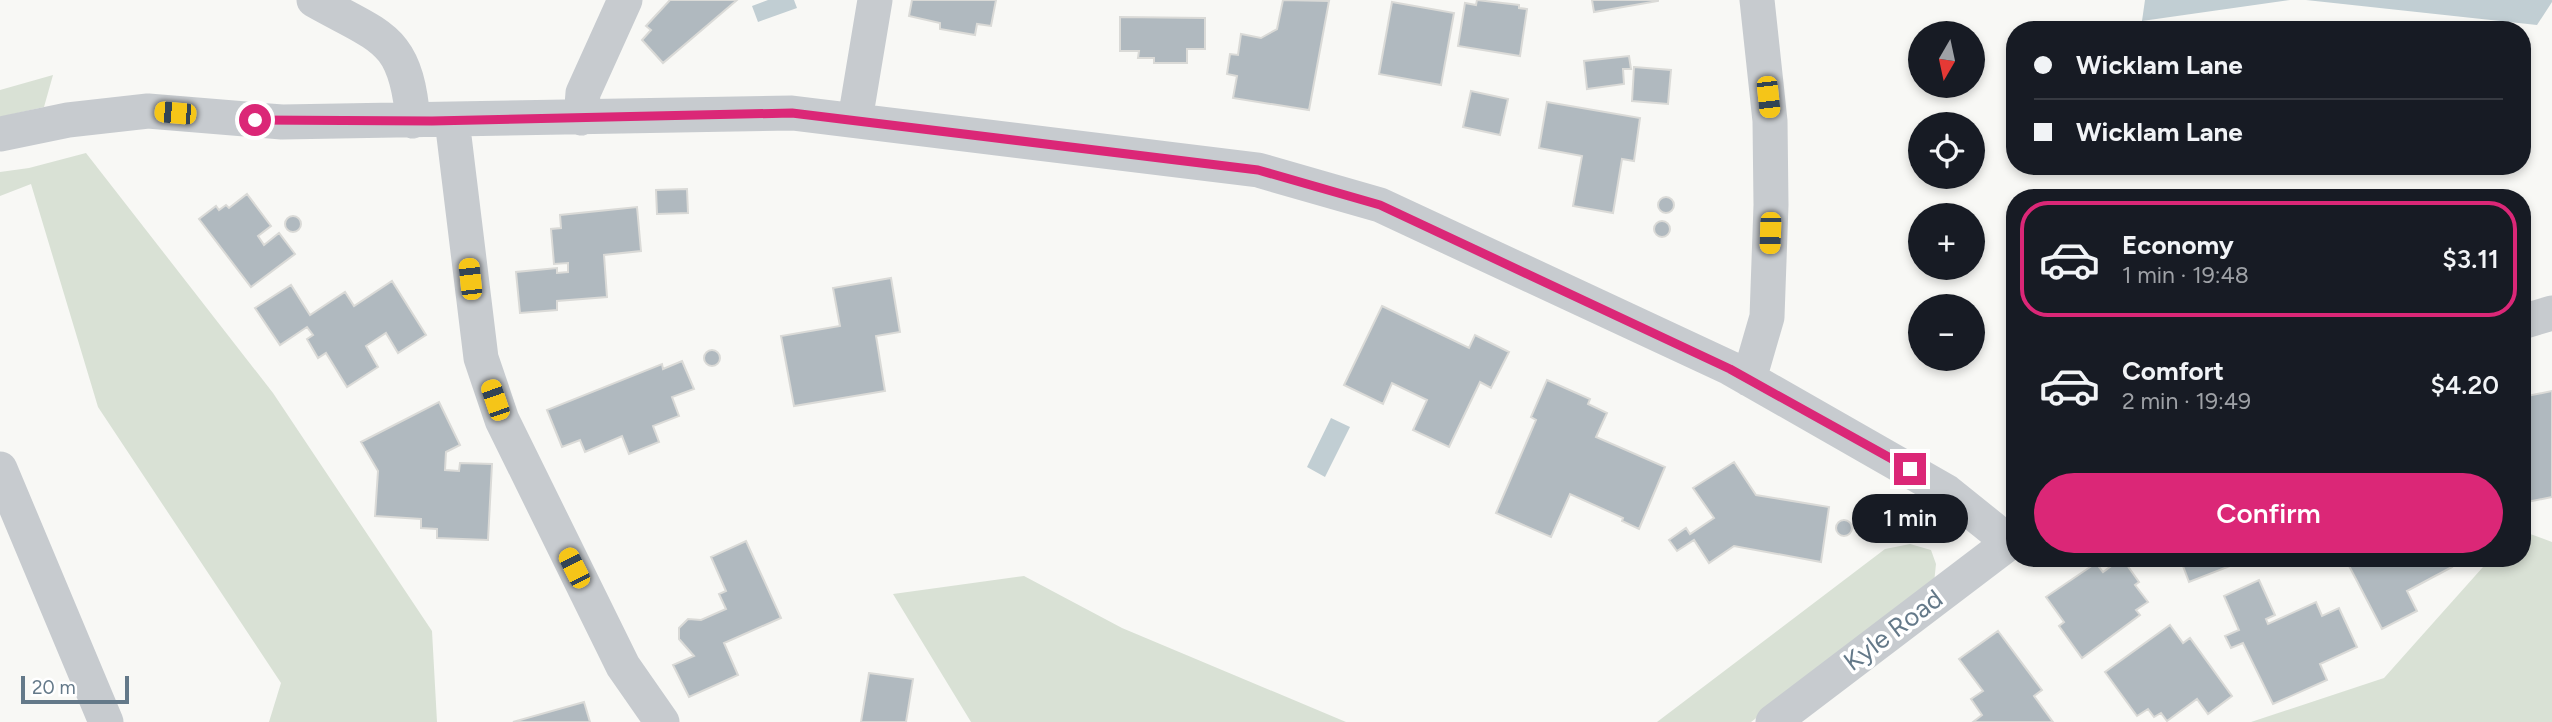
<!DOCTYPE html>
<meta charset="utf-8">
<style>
:root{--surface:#171b24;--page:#20242c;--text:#f1f3f6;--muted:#9ea1a6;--line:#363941;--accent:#db2777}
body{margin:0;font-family:Figtree,sans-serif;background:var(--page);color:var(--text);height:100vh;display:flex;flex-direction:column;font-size:26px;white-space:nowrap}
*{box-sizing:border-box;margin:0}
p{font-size:23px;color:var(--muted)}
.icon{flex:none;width:38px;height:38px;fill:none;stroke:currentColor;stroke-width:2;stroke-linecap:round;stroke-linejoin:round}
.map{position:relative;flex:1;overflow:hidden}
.drawer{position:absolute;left:2006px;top:189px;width:525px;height:378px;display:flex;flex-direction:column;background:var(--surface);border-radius:28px;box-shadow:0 4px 10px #0003}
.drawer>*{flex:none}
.hud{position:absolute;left:2006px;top:21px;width:525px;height:154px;border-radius:28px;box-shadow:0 4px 10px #0003;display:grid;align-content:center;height:154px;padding:0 28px;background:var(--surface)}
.needle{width:46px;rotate:189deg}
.controls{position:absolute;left:1908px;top:21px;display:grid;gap:14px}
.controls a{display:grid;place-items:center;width:77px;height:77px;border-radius:50%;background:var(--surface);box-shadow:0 4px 10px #0003;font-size:35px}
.scale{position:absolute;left:21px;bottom:18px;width:108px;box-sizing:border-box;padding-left:7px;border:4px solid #647989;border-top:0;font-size:19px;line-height:24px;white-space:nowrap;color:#647989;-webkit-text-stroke:5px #fff;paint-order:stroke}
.end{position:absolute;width:32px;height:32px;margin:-16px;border:9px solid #db2777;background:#fff;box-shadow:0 0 0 4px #fff}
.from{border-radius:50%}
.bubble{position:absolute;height:49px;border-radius:24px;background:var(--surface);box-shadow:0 4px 10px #0003;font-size:23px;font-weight:600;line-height:49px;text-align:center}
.car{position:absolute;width:21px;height:42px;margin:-21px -10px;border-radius:9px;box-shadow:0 0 5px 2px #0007;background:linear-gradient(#f5c518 24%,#345 0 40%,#f5c518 0 76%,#345 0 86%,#f5c518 0)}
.hud b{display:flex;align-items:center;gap:24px;height:66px;font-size:26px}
.hud b+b{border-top:2px solid var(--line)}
.hud i{width:18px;height:18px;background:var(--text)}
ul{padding:12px 0 0;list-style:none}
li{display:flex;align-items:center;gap:21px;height:116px;margin:0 14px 10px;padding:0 14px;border:4px solid transparent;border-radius:28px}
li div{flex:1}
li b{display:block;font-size:26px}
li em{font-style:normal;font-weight:600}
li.active{border-color:var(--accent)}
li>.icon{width:63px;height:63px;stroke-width:1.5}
.cta{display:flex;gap:14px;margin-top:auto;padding:14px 28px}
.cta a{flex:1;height:80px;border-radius:42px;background:var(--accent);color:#fff;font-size:28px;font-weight:600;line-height:80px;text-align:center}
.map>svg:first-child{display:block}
.green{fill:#d9e1d5}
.water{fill:#c1ced3}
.building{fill:#b0b9bf;stroke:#dadad7;stroke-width:2}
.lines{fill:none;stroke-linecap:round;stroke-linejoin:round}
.minor{stroke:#c7cbcf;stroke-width:35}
.route{stroke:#db2777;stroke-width:9}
.labels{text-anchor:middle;stroke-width:7;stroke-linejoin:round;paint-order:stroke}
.street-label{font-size:26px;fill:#647989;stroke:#fff}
</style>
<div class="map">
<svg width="2552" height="722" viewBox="0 0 2552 722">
<rect width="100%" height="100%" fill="#f8f8f5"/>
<!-- green -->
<path class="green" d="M 53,75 L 44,107 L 0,117 L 0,90 Z
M 86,153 L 273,393 L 432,631 L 437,722 L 269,722 L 281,683 L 98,407 L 31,184 L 0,196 L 0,172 L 29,168 Z
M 2522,531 L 2552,542 L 2552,722 L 2251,722 L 2384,678 L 2491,558 L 2522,558 Z
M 1910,544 L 1931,550 L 1936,564 L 1934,583 L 1751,722 L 1657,722 L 1885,549 Z
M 1024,576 L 1122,628 L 1346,722 L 971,722 L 893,594 Z"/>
<!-- water -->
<path class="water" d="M 768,0 L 794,0 L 797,8 L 758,22 L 752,6 Z
M 2145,0 L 2290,0 L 2142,21 Z
M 2306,0 L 2552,0 L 2552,2 L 2537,25 Z
M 1331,418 L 1350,427 L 1325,477 L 1307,467 Z"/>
<!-- building -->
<path class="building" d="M 670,0 L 737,0 L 663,63 L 642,40 L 651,30 L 646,26 Z
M 912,0 L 996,0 L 991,26 L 977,24 L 975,35 L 940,29 L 940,23 L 909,16 Z
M 1283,0 L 1329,1 L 1309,110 L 1233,98 L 1237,76 L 1227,74 L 1230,54 L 1238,55 L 1241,34 L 1261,38 L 1277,29 Z
M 1477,0 L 1519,5 L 1519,8 L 1527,9 L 1520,56 L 1458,46 L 1465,3 L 1476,5 Z
M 1592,0 L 1658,0 L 1658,1 L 1594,12 Z
M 1392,2 L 1454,13 L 1441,85 L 1379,74 Z
M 1120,17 L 1205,18 L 1205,49 L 1187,49 L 1187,63 L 1154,63 L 1154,58 L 1138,58 L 1139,51 L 1120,51 Z
M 1629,56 L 1631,69 L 1623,69 L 1624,84 L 1587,89 L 1584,61 Z
M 1634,67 L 1671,70 L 1668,104 L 1632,101 Z
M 1471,91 L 1508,99 L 1500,135 L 1463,127 Z
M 1547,102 L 1640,118 L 1634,161 L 1622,159 L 1613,213 L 1573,206 L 1582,156 L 1539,148 Z
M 687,189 L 688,213 L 657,214 L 656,190 Z
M 247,194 L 271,226 L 258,236 L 264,245 L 279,233 L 295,254 L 251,287 L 199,219 L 216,206 L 219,210 L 226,205 L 229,208 Z
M1658 205a8 8 0 1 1 16 0a8 8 0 1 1-16 0Z
M 637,207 L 641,251 L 604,255 L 607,297 L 557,301 L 557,310 L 520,313 L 516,272 L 557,268 L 557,273 L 568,272 L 568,263 L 554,264 L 551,229 L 561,228 L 560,215 Z
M285 224a8 8 0 1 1 16 0a8 8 0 1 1-16 0Z
M1654 229a8 8 0 1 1 16 0a8 8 0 1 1-16 0Z
M 891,278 L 900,332 L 876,336 L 885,391 L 794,406 L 781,336 L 840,326 L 833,288 Z
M 392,281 L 426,335 L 398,353 L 386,333 L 366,346 L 378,367 L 347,387 L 326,353 L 318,358 L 307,339 L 313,335 L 307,327 L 280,345 L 255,308 L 291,285 L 310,315 L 345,292 L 354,306 Z
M 1382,306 L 1469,348 L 1475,335 L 1509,352 L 1491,388 L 1480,382 L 1449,447 L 1413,430 L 1427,400 L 1392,383 L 1383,404 L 1344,385 Z
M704 358a8 8 0 1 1 16 0a8 8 0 1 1-16 0Z
M 682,361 L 694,389 L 672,397 L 679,416 L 653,426 L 659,442 L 629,454 L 622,436 L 585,452 L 580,440 L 562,447 L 547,410 L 662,364 L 663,369 Z
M 1547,380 L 1590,399 L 1588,404 L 1607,413 L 1596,437 L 1665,467 L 1639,529 L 1622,521 L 1623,518 L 1570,494 L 1551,537 L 1496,513 L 1536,420 L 1531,417 Z
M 2552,391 L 2552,497 L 2522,503 L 2522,397 Z
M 439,402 L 460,445 L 446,452 L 445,470 L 459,471 L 460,463 L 492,464 L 488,540 L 437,538 L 437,529 L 421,528 L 421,519 L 375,516 L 378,471 L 361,442 Z
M 1734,462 L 1756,495 L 1829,507 L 1821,562 L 1734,546 L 1709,563 L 1694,540 L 1677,551 L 1669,540 L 1686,528 L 1690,534 L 1714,518 L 1693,488 Z
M1836 528a8 8 0 1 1 16 0a8 8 0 1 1-16 0Z
M 746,541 L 781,618 L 724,643 L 738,675 L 689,697 L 673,665 L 694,656 L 679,639 L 679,628 L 688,619 L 701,620 L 726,609 L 719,594 L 726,591 L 711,557 Z
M 2122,558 L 2139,582 L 2135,585 L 2148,602 L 2136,610 L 2140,615 L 2082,658 L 2059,626 L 2064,622 L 2046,597 L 2096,563 L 2103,572 Z
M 2180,558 L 2242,558 L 2243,561 L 2189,582 Z
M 2349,558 L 2447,558 L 2452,567 L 2407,591 L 2417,611 L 2382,629 L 2346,560 Z
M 2259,580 L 2275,615 L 2266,619 L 2268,624 L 2316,602 L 2322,616 L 2339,608 L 2357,647 L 2320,664 L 2327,680 L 2273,704 L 2243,643 L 2231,648 L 2225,636 L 2239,630 L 2224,596 Z
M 2170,625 L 2183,643 L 2190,638 L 2232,696 L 2208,714 L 2197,699 L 2167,721 L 2161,713 L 2154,717 L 2148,709 L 2137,716 L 2105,672 Z
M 1998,631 L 2042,690 L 2034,696 L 2053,722 L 1973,722 L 1982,715 L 1971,699 L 1983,691 L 1959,659 Z
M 869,673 L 913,679 L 906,722 L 861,722 Z
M 584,702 L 590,722 L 513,722 Z"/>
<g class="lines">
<!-- minor -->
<path class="minor" d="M 314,0 C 381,38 406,36 413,121
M 581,118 L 583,93 L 625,0
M 452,120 L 481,358 L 502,420 L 623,666 L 662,722
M 855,120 L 875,0
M 0,134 L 68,120 L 148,111 L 282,122 L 792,113 L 1258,170 L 1380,205 L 1730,368 L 1947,492 L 2009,542
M 2522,322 L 2552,313
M 1749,379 L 1767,317 L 1771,205 L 1770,121 L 1757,0
M 0,469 L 106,722
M 1773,722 L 2014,539"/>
</g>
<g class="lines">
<!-- route -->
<path class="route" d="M 255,120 L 432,121 L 792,113 L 1258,170 L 1380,205 L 1730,369 L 1910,469"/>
</g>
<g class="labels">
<!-- street labels -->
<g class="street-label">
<text transform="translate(1893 630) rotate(-37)" y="9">Kyle Road</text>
</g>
</g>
</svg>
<div class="controls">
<a><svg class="needle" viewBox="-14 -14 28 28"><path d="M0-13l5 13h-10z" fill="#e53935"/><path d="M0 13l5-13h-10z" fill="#9ea1a6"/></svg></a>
<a><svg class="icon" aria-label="locate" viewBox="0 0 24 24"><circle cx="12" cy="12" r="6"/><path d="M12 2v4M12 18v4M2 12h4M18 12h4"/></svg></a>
<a>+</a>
<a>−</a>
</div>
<div class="scale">20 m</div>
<i class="end from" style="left:255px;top:120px"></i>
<i class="end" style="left:1910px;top:469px"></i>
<div class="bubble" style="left:1852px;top:494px;width:116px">1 min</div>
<i class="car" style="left:1768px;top:97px;rotate:174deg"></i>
<i class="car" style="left:175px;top:113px;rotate:275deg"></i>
<i class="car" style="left:1770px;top:233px;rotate:182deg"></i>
<i class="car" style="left:470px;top:279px;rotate:354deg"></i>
<i class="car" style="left:495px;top:400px;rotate:341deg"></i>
<i class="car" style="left:574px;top:568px;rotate:333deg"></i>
<div class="hud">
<b><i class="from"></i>Wicklam Lane</b>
<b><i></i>Wicklam Lane</b>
</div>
<section class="drawer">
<ul>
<li class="active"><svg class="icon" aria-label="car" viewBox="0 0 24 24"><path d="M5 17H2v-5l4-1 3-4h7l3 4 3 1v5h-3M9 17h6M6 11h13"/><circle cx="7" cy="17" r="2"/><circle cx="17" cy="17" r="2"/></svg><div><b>Economy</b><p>1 min · 19:48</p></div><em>$3.11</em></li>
<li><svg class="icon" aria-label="car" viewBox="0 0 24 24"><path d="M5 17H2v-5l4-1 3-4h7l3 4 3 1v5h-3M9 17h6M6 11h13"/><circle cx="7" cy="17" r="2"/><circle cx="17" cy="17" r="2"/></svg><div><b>Comfort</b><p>2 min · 19:49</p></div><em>$4.20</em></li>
</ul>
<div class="cta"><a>Confirm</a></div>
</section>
</div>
